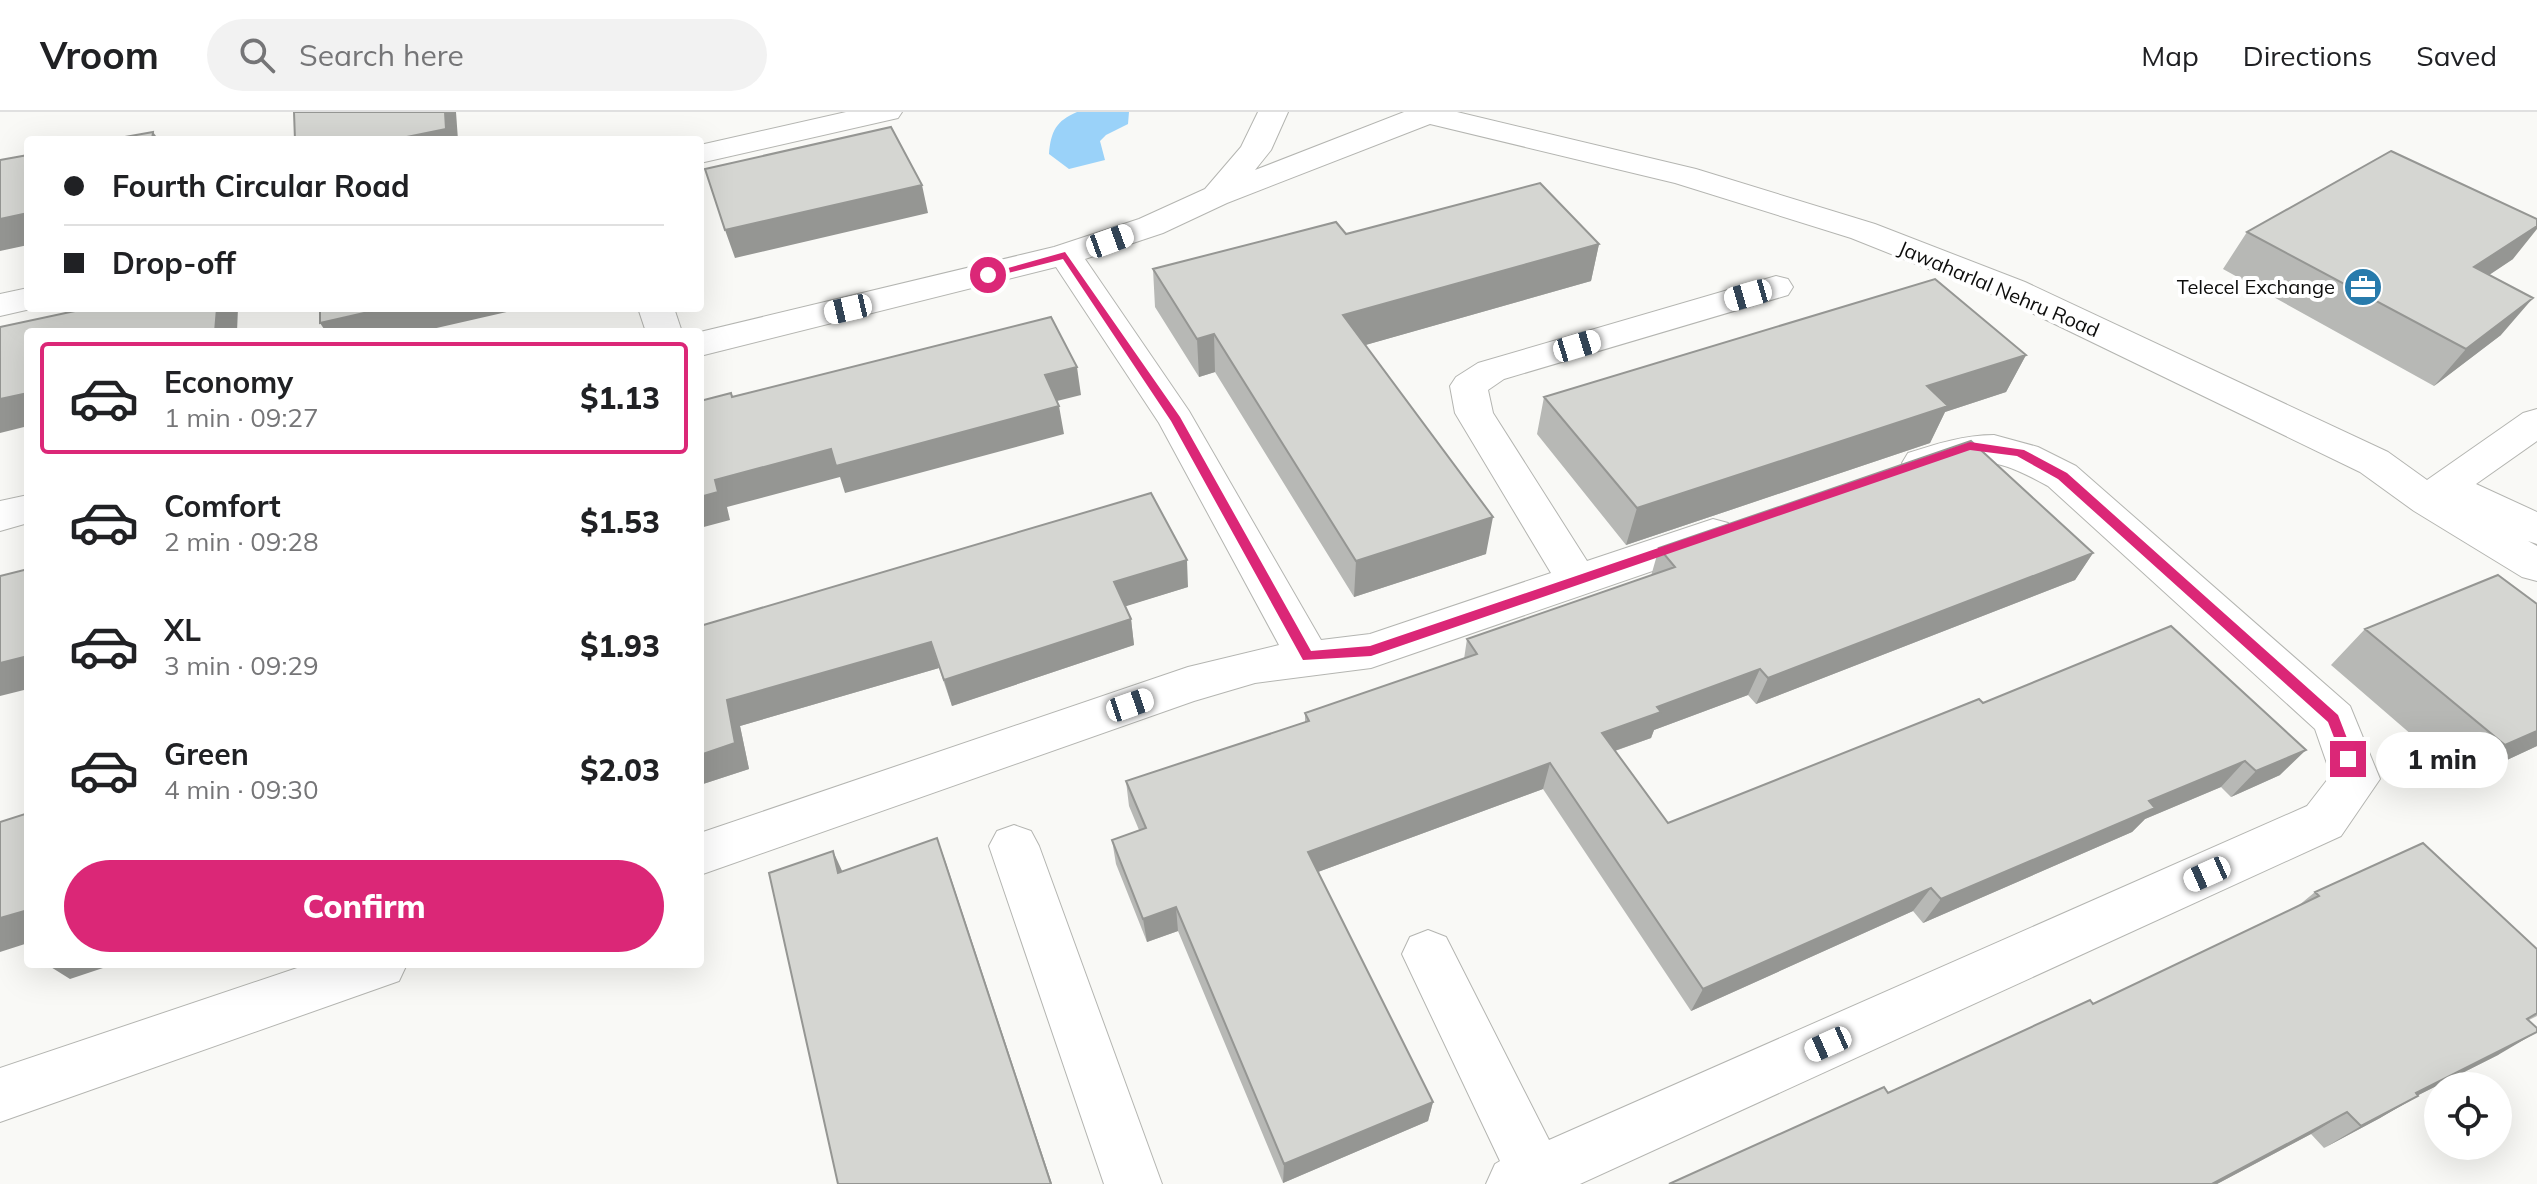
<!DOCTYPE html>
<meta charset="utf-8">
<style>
:root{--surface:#fff;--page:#f2f2f2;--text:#202124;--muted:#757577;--line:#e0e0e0;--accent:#db2777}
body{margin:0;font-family:Mulish,sans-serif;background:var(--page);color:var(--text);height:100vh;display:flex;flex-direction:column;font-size:30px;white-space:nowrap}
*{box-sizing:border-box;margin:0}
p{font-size:26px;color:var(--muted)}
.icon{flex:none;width:44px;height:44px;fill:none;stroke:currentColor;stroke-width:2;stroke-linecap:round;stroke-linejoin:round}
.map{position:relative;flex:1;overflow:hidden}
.sheet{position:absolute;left:24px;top:216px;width:680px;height:640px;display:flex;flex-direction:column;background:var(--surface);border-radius:8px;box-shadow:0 8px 32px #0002}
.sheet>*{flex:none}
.banner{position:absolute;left:24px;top:24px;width:680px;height:176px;border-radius:8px;box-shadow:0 8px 32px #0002;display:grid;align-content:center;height:176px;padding:0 40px;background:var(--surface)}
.buttons{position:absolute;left:2424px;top:960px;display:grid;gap:16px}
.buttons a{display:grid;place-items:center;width:88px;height:88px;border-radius:50%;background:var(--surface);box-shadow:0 8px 32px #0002;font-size:40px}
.end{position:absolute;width:36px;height:36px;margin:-18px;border:10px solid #db2777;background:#fff;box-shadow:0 0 0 4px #fff}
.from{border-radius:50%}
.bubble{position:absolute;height:56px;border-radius:28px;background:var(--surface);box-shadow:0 8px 32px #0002;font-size:26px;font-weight:800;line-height:56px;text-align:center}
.car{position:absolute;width:24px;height:48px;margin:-24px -12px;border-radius:10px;box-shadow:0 0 6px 2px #0007;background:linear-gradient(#fff 24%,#345 0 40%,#fff 0 76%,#345 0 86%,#fff 0)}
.banner b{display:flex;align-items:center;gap:28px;height:76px;font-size:30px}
.banner b+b{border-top:2px solid var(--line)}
.banner i{width:20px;height:20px;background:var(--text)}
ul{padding:14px 0 0;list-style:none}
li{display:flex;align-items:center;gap:24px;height:112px;margin:0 16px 12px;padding:0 24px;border:4px solid transparent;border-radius:8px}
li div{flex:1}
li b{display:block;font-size:30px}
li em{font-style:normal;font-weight:800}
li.active{border-color:var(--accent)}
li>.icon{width:72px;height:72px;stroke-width:1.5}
.button{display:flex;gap:16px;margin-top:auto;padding:16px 40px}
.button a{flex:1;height:92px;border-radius:48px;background:var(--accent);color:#fff;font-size:32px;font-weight:800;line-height:92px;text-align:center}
header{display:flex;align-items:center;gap:48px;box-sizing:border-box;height:112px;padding:0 40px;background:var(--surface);border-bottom:2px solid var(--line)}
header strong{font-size:38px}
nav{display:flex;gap:44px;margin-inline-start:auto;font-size:28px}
.search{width:560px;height:72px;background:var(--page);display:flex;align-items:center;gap:20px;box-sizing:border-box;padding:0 28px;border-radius:44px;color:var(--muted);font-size:30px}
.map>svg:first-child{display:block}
.water{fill:#9ad2f9}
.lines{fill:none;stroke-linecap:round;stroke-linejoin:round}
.minor-casing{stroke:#b4b5b1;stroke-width:2}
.minor{fill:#fff;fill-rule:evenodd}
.wall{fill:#b7b8b5}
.shaded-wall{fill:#959693}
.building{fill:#d5d6d2;stroke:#959693;stroke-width:2}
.route{fill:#db2777}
.labels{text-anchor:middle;stroke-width:8;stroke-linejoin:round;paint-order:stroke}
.far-poi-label{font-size:20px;fill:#0d0d0c;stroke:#fff;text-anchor:end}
.far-street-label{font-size:20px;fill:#0d0d0c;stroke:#fff}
</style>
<header>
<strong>Vroom</strong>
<div class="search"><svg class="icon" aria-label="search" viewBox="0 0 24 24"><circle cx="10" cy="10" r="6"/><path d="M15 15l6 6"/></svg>Search here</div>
<nav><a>Map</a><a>Directions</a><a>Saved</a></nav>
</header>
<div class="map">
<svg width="2537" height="1072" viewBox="0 0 2537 1072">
<rect width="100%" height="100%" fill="#f9f9f6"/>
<!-- water -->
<path class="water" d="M 1077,0 L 1129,0 L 1128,12 L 1106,23 L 1100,29 L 1105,48 L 1069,57 L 1049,42 C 1051,19 1056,9 1077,0 Z"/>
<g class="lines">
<!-- minor casing -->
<g class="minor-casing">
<path id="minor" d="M 846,0 L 902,0 L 898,6 L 700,51 L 700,33 Z
M 1258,0 L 1288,0 L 1271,38 L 1255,58 L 1404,0 L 1457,0 L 1696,57 L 1875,112 L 2025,170 L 2388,340 L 2427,368 L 2523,301 L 2537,297 L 2537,329 L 2476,372 L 2537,400 L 2537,432 L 2528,429 L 2537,434 L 2537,469 L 2522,465 L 2414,399 L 2360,360 L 2001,186 L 1851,126 L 1675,71 L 1430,12 L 1227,91 L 1163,121 L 1085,147 L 1189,299 L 1321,528 L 1370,522 L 1551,461 L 1455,301 L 1450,274 L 1456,265 L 1478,251 L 1776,164 L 1788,167 L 1793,175 L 1788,183 L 1504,267 L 1488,278 L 1493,301 L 1587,449 L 1713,407 L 1728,411 L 1734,422 L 1728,433 L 1371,556 L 1255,571 L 1194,589 L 700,763 L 700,721 L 1188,555 L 1279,533 L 1159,311 L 1056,155 L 700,244 L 700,220 L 1054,135 L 1139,107 L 1205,77 L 1241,35 Z
M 28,176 L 28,196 L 35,196 L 0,204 L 0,182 Z
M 638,196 L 674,196 L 682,220 L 646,220 Z
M 1994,323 L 2038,335 L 2076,354 L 2350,594 L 2380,667 L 2341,724 L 1580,1072 L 1486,1072 L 1495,1052 L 1500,1049 L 1402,842 L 1410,825 L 1428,818 L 1446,825 L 1549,1028 L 2307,694 L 2331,663 L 2315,617 L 2048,374 C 2020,359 1996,345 1964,352 C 1943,356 1929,367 1908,361 L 1902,351 L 1908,341 C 1936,332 1964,323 1994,323 Z
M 28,383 L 28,411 L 0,419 L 0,389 Z
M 1014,713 L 1031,719 L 1039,734 L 1162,1072 L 1104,1072 L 989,734 L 997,719 Z
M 309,852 L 407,852 L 399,869 L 0,1010 L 0,956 Z"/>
</g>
<!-- minor -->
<use href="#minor" class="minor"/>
</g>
<!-- wall -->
<path class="wall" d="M 2247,120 L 2513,147 L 2489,163 L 2501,223 L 2434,274 L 2223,157 Z
M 1346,122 L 1599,132 L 1591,169 L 1365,233 L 1486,442 L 1354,485 L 1215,260 L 1199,265 L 1155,195 L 1153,157 Z
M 2026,243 L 2006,280 L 1945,300 L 1930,331 L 1626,433 L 1537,322 L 1544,285 Z
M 1659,436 L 2093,441 L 2075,468 L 1756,592 L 1748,583 L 1654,618 L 1651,626 L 1615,639 L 1668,711 L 1983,591 L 2171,514 L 2280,663 L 2231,685 L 2221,675 L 2145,707 L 2132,720 L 1923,811 L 1913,799 L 1691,899 L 1543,677 L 1318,760 L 1433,990 L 1428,1009 L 1283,1071 L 1178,819 L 1147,830 L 1116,752 L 1112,728 L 1139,718 L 1129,694 L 1126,669 L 1305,610 L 1305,601 L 1464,547 L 1467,527 L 1651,464 Z
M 1188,475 L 1125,494 L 1131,507 L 1134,533 L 952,594 L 939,556 L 740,614 L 749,657 L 700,673 L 700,514 Z
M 2537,492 L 2537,634 L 2464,668 L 2331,553 L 2365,517 Z
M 2315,780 L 2537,837 L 2537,904 L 2529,908 L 2498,943 L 2418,983 L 2380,1006 L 2324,1036 L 2311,1022 L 2217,1072 L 1669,1072 L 1888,981 L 2093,892 L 2298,794 Z"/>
<!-- shaded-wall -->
<path class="shaded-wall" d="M 445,0 L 456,0 L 458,28 L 392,28 Z
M 153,20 L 159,28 L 152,28 Z
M 922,73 L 928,101 L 735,146 L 725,118 Z
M 28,101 L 28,133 L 0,139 L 0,107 Z
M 2537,114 L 2537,117 L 2513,147 L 2444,193 L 2474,155 Z
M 1599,132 L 1591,169 L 1341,240 L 1343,203 Z
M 2533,186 L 2501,223 L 2434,274 L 2466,237 Z
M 217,196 L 238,196 L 237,220 L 215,220 Z
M 386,196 L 524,196 L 419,220 L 326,220 L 320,211 Z
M 1214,222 L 1215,260 L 1199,265 L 1197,227 Z
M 2026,243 L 2006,280 L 1945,300 L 1930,331 L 1626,433 L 1637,396 L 1927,274 Z
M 1077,255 L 1081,283 L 1049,291 L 1045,263 Z
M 28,281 L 28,314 L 0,321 L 0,287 Z
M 1059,294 L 1064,322 L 845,381 L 840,365 L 727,395 L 730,408 L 700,416 L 700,385 L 715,368 L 831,337 Z
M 1493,405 L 1486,442 L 1354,485 L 1356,449 Z
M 2093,441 L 2075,468 L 1756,592 L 1768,566 Z
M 1187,448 L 1188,475 L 1117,497 L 1114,470 Z
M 1131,507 L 1134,533 L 952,594 L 944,568 Z
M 931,530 L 939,556 L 740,614 L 749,657 L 700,673 L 700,643 L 727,588 Z
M 28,544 L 28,577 L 0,584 L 0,551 Z
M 1760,557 L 1748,583 L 1654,618 L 1651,626 L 1594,646 L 1602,621 L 1657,595 Z
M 2537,619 L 2537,634 L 2464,668 L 2505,633 Z
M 2306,638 L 2280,663 L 2231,685 L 2256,659 Z
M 2245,649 L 2221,675 L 2145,707 L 2132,720 L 1923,811 L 1941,787 L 2149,689 Z
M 1550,651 L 1543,677 L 1307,764 L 1308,740 Z
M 937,726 L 946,751 L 1052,1072 L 1051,1072 Z
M 833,739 L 844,763 L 838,761 Z
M 1931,776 L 1913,799 L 1691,899 L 1703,877 Z
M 1176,795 L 1178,819 L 1147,830 L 1143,807 Z
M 28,798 L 28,831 L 0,840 L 0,806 Z
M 46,852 L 115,852 L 70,867 Z
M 2537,920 L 2498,943 L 2377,1004 L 2416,981 Z
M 2418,984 L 2380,1006 L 2324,1036 L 2361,1014 Z
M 1433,990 L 1428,1009 L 1283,1071 L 1284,1052 Z
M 2347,1000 L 2311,1022 L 2217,1072 L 2212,1072 Z"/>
<!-- building -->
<path class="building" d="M 294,0 L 445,0 L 446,17 L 392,28 L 295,28 Z
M 891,15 L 922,73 L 725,118 L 705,57 Z
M 153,20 L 152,28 L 108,28 Z
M 2391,39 L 2537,107 L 2537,114 L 2474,155 L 2533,186 L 2466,237 L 2247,120 Z
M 28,43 L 28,101 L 0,107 L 0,48 Z
M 1540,71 L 1599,132 L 1343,203 L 1493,405 L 1356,449 L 1214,222 L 1197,227 L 1153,157 L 1336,110 L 1346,122 Z
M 1935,167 L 2026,243 L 1927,274 L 1948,294 L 1637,396 L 1544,285 Z
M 89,196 L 217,196 L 215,220 L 28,220 L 28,281 L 0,287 L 0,215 Z
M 320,196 L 386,196 L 320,211 Z
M 1051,205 L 1077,255 L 1045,263 L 1059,294 L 836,354 L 831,337 L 715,368 L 718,380 L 700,385 L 700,289 L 731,281 L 732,285 Z
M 1971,329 L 2093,441 L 1768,566 L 1760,557 L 1657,595 L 1661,600 L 1602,621 L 1668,711 L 1979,587 L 1983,591 L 2171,514 L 2306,638 L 2256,659 L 2245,649 L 2149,689 L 2155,696 L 1941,787 L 1931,776 L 1703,877 L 1550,651 L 1308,740 L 1433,990 L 1284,1052 L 1176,795 L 1143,807 L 1112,728 L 1146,716 L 1126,669 L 1309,609 L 1305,601 L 1477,542 L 1467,527 L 1675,455 L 1659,436 Z
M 1151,381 L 1187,448 L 1114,470 L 1131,507 L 944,568 L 931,530 L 727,588 L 735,631 L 700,643 L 700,514 Z
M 28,457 L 28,544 L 0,551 L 0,464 Z
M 2498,463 L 2537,492 L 2537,619 L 2505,633 L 2365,517 Z
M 28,701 L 28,798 L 0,806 L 0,710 Z
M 937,726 L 1051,1072 L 838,1072 L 769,761 L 833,739 L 838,761 Z
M 2423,731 L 2537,837 L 2537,901 L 2527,907 L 2537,916 L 2537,920 L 2416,981 L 2418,984 L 2361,1014 L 2347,1000 L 2212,1072 L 1669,1072 L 1884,975 L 1888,981 L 2090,888 L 2093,892 L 2319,784 L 2315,780 Z"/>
<!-- route -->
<path class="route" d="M 1065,140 L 1180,305 L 1311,539 L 1370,534 L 1970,330 L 2024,338 L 2067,361 L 2338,603 L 2355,647 L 2353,651 L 2344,651 L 2328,610 L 2058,367 L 2017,344 L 1970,338 L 1371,544 L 1303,548 L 1171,309 L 1063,147 L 988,166 L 983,163 Z"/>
<!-- icons -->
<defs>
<g id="office-disc" transform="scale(2)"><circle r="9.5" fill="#287bac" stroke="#fff"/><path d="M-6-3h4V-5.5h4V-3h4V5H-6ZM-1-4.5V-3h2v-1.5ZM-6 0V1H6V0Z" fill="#fff"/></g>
</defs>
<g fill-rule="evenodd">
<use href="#office-disc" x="2363" y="175"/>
</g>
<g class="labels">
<!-- far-poi labels -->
<g class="far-poi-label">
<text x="2335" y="182">Telecel Exchange</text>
</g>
<!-- far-street labels -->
<g class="far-street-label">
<text transform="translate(1999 177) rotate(23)" y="7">Jawaharlal Nehru Road</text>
</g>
</g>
</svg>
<div class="buttons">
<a><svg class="icon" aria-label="locate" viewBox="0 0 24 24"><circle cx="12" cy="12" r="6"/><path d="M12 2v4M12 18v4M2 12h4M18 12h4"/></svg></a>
</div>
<i class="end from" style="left:988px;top:163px"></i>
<i class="end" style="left:2348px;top:647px"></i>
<div class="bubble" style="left:2376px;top:620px;width:132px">1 min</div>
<i class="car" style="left:1110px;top:129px;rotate:70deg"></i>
<i class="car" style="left:1748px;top:183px;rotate:254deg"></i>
<i class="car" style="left:848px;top:197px;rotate:257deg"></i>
<i class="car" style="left:1577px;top:234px;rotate:73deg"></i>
<i class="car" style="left:1130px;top:593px;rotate:71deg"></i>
<i class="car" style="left:2207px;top:762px;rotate:246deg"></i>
<i class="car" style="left:1828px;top:932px;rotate:246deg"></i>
<div class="banner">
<b><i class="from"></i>Fourth Circular Road</b>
<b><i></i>Drop-off</b>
</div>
<section class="sheet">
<ul>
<li class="active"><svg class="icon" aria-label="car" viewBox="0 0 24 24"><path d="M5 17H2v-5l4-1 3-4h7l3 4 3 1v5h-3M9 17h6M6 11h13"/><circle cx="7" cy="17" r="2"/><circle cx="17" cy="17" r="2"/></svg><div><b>Economy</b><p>1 min · 09:27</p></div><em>$1.13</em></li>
<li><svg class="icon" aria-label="car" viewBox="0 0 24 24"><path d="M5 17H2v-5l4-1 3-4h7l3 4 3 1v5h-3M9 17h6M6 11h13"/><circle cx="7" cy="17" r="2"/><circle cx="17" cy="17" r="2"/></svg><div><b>Comfort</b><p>2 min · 09:28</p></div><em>$1.53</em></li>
<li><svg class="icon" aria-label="car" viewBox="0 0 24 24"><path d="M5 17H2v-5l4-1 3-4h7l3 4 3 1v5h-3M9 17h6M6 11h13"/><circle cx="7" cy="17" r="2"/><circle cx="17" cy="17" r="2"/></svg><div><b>XL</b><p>3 min · 09:29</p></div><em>$1.93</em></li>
<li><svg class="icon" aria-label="car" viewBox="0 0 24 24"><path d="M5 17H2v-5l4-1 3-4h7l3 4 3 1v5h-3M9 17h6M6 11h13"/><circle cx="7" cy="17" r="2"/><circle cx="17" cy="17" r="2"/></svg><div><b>Green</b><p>4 min · 09:30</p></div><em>$2.03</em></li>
</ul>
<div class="button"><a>Confirm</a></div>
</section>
</div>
